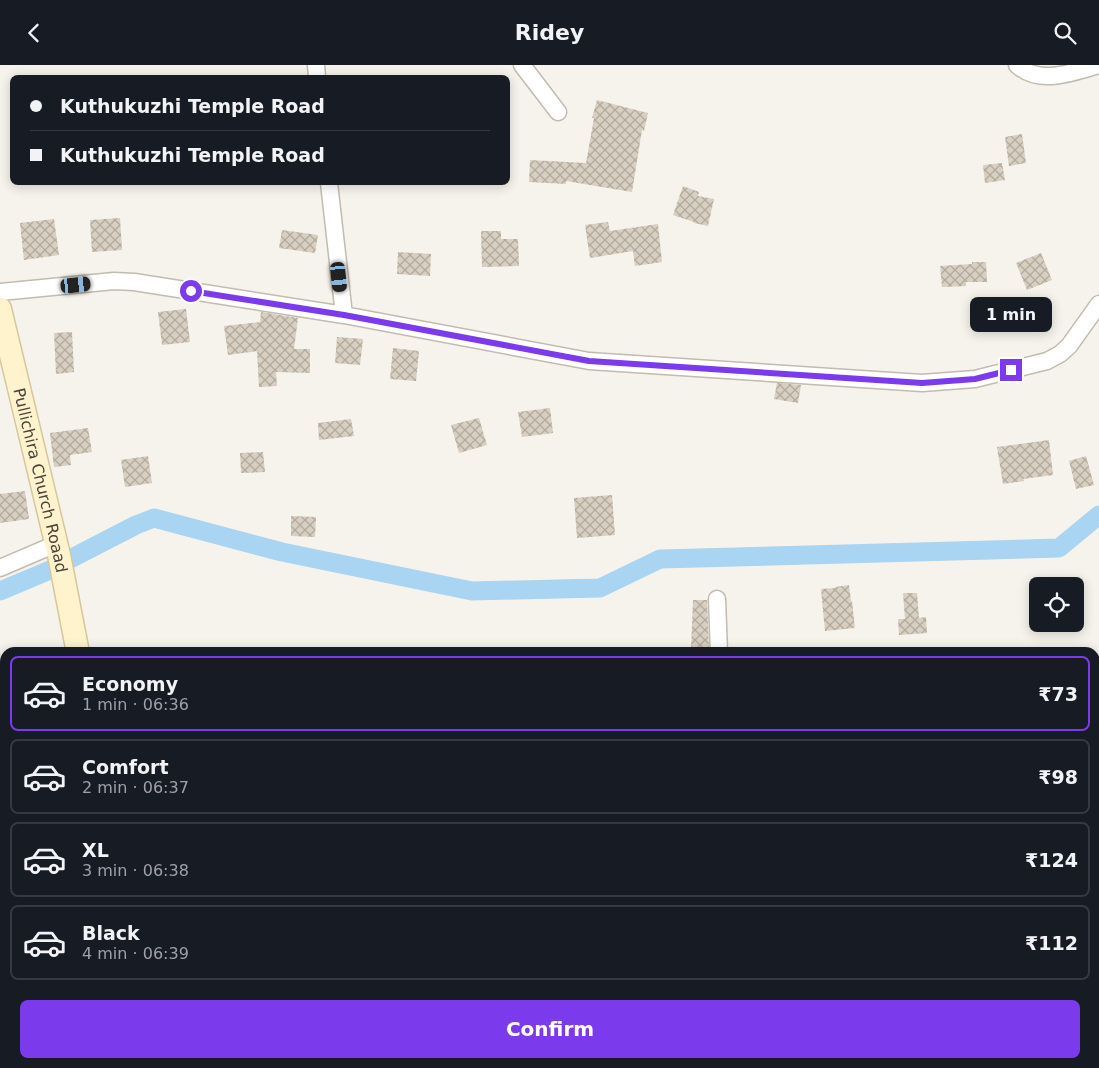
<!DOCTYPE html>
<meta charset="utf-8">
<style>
:root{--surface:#171b24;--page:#20242c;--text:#f1f3f6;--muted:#9ea1a6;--line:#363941;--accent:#7c3aed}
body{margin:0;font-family:"DejaVu Sans",sans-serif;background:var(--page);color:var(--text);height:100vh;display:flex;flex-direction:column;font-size:19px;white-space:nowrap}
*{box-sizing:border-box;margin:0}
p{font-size:16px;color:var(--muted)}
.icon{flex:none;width:28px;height:28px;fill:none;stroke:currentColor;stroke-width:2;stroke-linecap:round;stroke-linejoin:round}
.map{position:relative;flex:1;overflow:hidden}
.panel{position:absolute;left:0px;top:582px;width:1100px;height:421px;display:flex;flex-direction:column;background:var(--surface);border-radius:15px 15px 0 0;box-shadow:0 2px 12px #0003}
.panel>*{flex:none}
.banner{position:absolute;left:10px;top:10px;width:500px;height:110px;border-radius:8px;box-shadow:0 2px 12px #0003;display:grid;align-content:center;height:110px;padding:0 20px;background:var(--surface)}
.tools{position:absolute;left:1029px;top:512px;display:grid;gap:10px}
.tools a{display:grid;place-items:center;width:55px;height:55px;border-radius:8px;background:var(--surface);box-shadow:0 2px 12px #0003;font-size:25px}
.end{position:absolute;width:22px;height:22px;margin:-11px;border:6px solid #7c3aed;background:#fff;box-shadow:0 0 0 2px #fff}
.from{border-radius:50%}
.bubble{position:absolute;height:35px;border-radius:8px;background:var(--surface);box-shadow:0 2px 12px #0003;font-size:16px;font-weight:800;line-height:35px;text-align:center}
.car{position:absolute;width:15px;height:30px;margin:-15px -8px;border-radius:6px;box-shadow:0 0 4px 1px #0007;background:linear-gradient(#222 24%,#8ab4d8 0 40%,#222 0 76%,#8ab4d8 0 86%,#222 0)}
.banner b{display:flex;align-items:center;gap:18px;height:48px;font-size:19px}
.banner b+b{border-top:1px solid var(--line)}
.banner i{width:12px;height:12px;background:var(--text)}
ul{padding:9px 0 0;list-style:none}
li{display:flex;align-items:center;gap:15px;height:75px;margin:0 10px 8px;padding:0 10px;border:2px solid var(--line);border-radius:8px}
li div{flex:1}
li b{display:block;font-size:19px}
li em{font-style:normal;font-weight:800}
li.on{border-color:var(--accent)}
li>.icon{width:45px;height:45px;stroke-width:1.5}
.action{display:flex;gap:10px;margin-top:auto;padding:10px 20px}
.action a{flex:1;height:58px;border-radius:8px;background:var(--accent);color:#fff;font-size:20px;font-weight:800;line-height:58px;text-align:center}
header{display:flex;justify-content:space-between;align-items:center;height:65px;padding:0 20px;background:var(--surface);font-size:22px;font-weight:800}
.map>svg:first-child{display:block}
.residential{fill:#eae5da}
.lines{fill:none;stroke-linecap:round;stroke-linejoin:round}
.canal{stroke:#a9d4f2;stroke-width:19}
.building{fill:url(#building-cross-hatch)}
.street-casing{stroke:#c2bbae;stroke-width:19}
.secondary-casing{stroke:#d6c79b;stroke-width:25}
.street{stroke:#fff;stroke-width:16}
.secondary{stroke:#fff3cd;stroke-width:22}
.route{stroke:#7c3aed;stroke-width:6}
.labels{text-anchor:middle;stroke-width:4;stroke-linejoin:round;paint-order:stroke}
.street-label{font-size:16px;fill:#4b4439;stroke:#fff}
</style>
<header><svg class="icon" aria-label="back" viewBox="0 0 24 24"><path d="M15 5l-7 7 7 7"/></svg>Ridey<svg class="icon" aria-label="search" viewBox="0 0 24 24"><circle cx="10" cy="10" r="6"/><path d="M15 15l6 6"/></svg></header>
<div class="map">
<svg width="1099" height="1003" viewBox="0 0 1099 1003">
<defs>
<pattern id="building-cross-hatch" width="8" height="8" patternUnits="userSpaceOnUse" patternTransform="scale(1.25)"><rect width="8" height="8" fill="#d8cfc1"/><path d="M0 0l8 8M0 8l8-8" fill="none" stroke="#b1aa9e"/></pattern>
</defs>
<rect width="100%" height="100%" fill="#f6f3ec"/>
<!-- residential -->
<path class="residential" d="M 0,587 L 5,611 L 5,676 L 0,676 Z"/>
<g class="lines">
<!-- canal -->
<path class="canal" d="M 72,493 L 136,460 L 154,453 L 282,487 L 472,526 L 600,523 L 660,494 L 1059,483 L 1099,450
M 0,526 L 50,505"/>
</g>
<!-- building -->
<path class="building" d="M 597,35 L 648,48 L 644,66 L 642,65 L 632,127 L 566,116 L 566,119 L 529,117 L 530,95 L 586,98 L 594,53 L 592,53 Z
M 1022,69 L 1026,98 L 1009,101 L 1005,72 Z
M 1002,98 L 1005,115 L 985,118 L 983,100 Z
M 683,121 L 699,127 L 698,131 L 714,134 L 708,161 L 694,158 L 694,157 L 673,150 Z
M 120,153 L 122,185 L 92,187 L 90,155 Z
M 54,154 L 59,190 L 24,195 L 20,158 Z
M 608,157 L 610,166 L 658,159 L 662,197 L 635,201 L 633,186 L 590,193 L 585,160 Z
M 282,165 L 318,170 L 315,188 L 279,183 Z
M 481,166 L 501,166 L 501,174 L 518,174 L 519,201 L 482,202 Z
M 398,187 L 431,189 L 430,211 L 397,209 Z
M 1041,188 L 1052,215 L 1027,225 L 1016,198 Z
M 972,197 L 986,197 L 987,217 L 966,217 L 966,221 L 942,222 L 940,201 L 972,199 Z
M 186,244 L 190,277 L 162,280 L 158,247 Z
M 261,247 L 298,253 L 294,284 L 310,284 L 310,308 L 276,307 L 277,321 L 259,322 L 257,286 L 228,290 L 224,261 L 260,257 Z
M 72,267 L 74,307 L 56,309 L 54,268 Z
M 337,272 L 363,274 L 360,300 L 335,298 Z
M 393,283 L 419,286 L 416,316 L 390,314 Z
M 777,318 L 801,320 L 798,338 L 774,334 Z
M 550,343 L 553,368 L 522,372 L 518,347 Z
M 479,353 L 487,380 L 459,388 L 451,360 Z
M 351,354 L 354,371 L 319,375 L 318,358 Z
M 88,363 L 92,387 L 70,390 L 71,400 L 54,402 L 50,368 Z
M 1049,375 L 1053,410 L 1023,414 L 1024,416 L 1003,419 L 997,382 Z
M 263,387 L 265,407 L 241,408 L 240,388 Z
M 148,391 L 152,418 L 125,422 L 121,395 Z
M 1086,391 L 1094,420 L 1076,424 L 1069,396 Z
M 25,426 L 29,454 L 0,458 L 0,429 Z
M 612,430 L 615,470 L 577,473 L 574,433 Z
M 291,451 L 316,452 L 315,472 L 291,471 Z
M 849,520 L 851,536 L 852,536 L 855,563 L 825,566 L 821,524 L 835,523 L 835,522 Z
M 903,528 L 917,528 L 919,553 L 926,552 L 927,568 L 899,570 L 898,554 L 905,554 Z
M 693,535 L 707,535 L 709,586 L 691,586 Z"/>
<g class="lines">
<!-- street casing -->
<g class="street-casing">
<path id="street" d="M 316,0 L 317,12
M 522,0 L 558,47
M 1017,0 C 1040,21 1073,7 1099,0
M 329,118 L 344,250
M 0,227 L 114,216 L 134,217 L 344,250 L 589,296 L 922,318 L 975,314 L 1047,296 L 1060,289 L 1069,281 L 1099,239
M 0,503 L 56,479
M 717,534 L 719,588
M 1095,617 L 1095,613 L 1099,608
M 1095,626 L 1099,635
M 1095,758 L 1099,756
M 0,784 L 5,783
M 1073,999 L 1074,1003
M 897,1001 L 899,1003"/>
</g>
<!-- secondary casing -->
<g class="secondary-casing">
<g id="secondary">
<path id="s1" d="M 0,244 L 59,490 L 78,588"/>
<path d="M 232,1003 L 232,999"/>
</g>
</g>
<!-- street -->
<use href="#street" class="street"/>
<!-- secondary -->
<use href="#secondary" class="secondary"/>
</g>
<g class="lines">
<!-- route -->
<path class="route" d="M 191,226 L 344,250 L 589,296 L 922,318 L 975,314 L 1011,305"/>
</g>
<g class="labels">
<!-- street labels -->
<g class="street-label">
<text dy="6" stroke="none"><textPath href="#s1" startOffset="176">Pullichira Church Roaad</textPath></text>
</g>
</g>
</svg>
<div class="tools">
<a><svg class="icon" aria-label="locate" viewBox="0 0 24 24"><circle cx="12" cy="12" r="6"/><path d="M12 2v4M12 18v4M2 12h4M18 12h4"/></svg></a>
</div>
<i class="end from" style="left:191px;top:226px"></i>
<i class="end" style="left:1011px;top:305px"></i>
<div class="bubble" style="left:970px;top:232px;width:82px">1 min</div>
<i class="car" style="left:339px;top:212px;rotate:174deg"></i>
<i class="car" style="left:76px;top:220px;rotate:84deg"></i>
<div class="banner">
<b><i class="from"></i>Kuthukuzhi Temple Road</b>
<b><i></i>Kuthukuzhi Temple Road</b>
</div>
<section class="panel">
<ul>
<li class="on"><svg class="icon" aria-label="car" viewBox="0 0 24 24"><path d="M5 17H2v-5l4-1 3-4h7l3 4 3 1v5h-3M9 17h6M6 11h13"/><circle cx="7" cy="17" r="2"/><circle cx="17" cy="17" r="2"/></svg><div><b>Economy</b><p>1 min · 06:36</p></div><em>₹73</em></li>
<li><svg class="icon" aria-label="car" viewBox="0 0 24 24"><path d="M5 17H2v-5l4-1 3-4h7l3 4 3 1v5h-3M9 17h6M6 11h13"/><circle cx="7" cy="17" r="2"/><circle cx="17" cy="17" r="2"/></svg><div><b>Comfort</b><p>2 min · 06:37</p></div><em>₹98</em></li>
<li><svg class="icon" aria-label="car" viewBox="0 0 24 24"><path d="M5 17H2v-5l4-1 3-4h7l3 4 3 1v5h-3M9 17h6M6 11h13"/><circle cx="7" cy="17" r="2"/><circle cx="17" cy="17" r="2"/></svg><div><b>XL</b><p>3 min · 06:38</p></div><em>₹124</em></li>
<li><svg class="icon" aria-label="car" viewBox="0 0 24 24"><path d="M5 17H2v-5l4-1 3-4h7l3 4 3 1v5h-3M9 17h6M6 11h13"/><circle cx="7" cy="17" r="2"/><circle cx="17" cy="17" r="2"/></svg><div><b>Black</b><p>4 min · 06:39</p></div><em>₹112</em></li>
</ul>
<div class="action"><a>Confirm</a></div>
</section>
</div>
